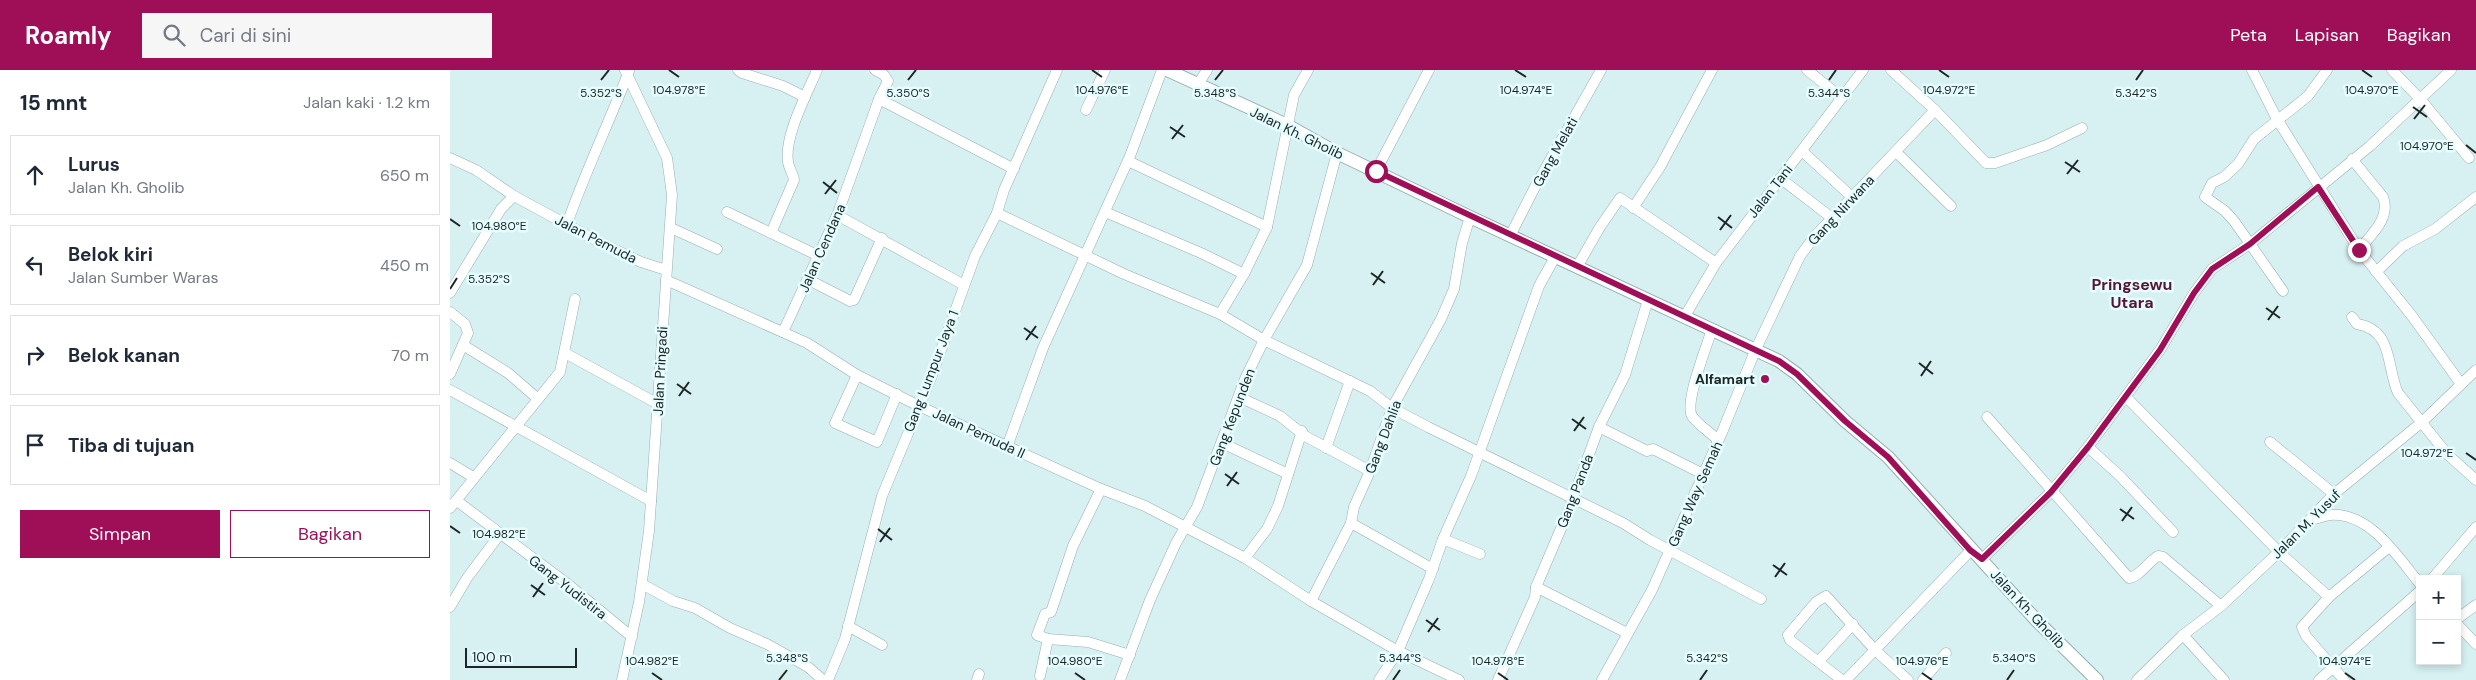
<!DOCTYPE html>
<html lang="id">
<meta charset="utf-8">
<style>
:root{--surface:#fff;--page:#f6f6f7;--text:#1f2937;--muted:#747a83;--line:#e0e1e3;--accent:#9f0f57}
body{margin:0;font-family:"DM Sans",sans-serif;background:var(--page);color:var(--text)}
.controls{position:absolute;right:15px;bottom:15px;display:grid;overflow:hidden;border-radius:0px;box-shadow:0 2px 8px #0003}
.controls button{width:45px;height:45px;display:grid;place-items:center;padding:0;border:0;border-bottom:1px solid var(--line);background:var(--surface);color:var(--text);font:25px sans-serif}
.scale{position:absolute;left:15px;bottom:12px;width:112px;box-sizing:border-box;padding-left:5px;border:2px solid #1d2626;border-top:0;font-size:14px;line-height:18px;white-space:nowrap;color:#1d2626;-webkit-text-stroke:4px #e5fdfe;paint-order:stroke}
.stop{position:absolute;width:15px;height:15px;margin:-11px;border:4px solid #9f0f57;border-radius:50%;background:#fff}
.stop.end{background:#9f0f57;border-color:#fff;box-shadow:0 1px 5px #0008}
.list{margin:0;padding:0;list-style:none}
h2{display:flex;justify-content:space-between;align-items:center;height:65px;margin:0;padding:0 20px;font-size:21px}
h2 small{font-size:16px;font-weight:400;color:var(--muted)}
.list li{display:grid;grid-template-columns:32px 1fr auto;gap:15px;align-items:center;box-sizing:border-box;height:80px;margin:0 10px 10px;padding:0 10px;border:1px solid var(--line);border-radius:0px}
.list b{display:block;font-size:19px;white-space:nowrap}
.list p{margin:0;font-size:16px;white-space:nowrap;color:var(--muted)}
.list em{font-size:16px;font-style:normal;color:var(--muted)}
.actions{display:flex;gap:10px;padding:15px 20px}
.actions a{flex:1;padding:11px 0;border:1px solid var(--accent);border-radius:0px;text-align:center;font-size:18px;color:var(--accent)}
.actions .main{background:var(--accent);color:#fff}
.icon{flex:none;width:28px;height:28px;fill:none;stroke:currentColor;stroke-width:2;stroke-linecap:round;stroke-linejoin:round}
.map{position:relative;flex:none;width:2026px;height:610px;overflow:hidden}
header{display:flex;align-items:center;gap:30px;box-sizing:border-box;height:70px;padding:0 25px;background:var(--accent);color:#fff}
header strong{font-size:24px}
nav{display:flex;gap:28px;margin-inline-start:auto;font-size:18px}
.search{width:350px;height:45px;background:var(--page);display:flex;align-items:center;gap:12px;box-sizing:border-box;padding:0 18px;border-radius:0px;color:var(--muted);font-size:19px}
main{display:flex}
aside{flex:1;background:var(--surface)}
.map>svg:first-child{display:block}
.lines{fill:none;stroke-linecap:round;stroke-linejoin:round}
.minor-casing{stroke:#98afb0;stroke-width:11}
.major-casing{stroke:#98afb0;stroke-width:14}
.minor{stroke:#fff;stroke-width:10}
.major{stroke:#fff;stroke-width:12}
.route{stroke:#9f0f57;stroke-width:6}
.ticks{fill:none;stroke:#1d2626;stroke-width:2}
.poi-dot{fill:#9f0f57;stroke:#e5fdfe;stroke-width:2}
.labels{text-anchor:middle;stroke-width:5;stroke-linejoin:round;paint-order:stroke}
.street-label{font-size:14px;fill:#1d2626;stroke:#e5fdfe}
.poi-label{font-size:14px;font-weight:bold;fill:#1d2626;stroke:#e5fdfe;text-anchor:end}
.quarter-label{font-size:16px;font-weight:bold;fill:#581632;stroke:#e5fdfe}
.ticks-label{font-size:12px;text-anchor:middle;fill:#1d2626;stroke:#e5fdfe;stroke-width:5;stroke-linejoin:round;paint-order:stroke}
</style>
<header>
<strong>Roamly</strong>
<div class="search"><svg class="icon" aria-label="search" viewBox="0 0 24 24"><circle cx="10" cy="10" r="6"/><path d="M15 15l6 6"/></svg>Cari di sini</div>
<nav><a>Peta</a><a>Lapisan</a><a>Bagikan</a></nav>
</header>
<main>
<aside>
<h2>15 mnt<small>Jalan kaki · 1.2 km</small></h2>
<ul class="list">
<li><svg class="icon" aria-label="ahead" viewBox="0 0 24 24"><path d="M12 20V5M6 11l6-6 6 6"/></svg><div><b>Lurus</b><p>Jalan Kh. Gholib</p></div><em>650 m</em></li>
<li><svg class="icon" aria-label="left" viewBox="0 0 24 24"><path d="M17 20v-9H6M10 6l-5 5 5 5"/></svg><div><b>Belok kiri</b><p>Jalan Sumber Waras</p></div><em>450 m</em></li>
<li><svg class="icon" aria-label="right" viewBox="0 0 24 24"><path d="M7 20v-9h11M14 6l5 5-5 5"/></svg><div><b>Belok kanan</b></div><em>70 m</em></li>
<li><svg class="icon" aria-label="arrive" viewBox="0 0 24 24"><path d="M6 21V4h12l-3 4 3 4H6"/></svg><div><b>Tiba di tujuan</b></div></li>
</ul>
<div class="actions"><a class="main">Simpan</a><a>Bagikan</a></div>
</aside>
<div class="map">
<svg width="2026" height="610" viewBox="0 0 2026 610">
<rect width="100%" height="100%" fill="#d7f0f1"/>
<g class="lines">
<!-- minor casing -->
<g class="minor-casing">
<g id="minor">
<polyline points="288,0 292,3 333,16 355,27"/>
<polyline points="1357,0 1392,28"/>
<polyline points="1441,0 1485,40 1536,93 1545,93 1597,75 1632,58"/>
<polyline points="1802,0 1827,49 1909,180 1962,246 2011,314"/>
<polyline points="1942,0 1971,30 2019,88"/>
<polyline points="747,16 757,0"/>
<polyline points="429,29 564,99"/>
<polyline points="636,40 655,0"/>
<polyline points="1352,81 1402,127"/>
<polyline points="1446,82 1501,136"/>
<polyline points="0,88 26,100 64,126 151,173 191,192 216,200"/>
<path d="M 1902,89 L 1933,127 C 1941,148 1921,165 1909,180"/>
<polyline points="678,91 817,157"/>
<polyline points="926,101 979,0"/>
<polyline points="1330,108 1382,148"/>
<polyline points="1183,138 1210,97 1262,0"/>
<polyline points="277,142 369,186"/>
<polyline points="655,142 751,183 794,204"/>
<polyline points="547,143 674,204 770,244 814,270 920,321 942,338 978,357 1173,453 1200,470 1311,529"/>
<polyline points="387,145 514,215"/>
<path d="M 117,154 C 135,102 159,53 179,1"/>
<polyline points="221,158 267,179"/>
<path d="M 321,163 L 344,110 C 343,104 339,98 338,92 C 334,66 357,24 367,0"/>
<polyline points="1060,166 1086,115 1151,0"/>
<polyline points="1127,197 1150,157 1170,128 1266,193"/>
<polyline points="1926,202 1953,176 1985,159 2026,127"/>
<polyline points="216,210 357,273 407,305 469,336 651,419 695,436 795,488 861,531 948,581 1009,610"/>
<polyline points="359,210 400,231 404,230 432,168"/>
<polyline points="1833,221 1784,151 1775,141 1755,127 1762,113 1774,107 1788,94 1804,69 1858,26 1877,0"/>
<polyline points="0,223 51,139 64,126"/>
<polyline points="0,242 15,254 18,263 0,304"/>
<polyline points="770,244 794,204 817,157 844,25 858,0"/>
<polyline points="1235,246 1266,193 1413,0"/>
<path d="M 1902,247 L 1907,254 C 1944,260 1936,297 1948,323 L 1997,384 L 2026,410"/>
<path d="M 1262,259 C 1257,276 1234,332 1242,346 C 1248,355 1260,362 1268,370"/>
<polyline points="333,262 388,143 429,29 438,11 434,5 425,0"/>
<polyline points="13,275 58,303 87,328"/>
<polyline points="115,283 208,334"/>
<polyline points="407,305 385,353 427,372 447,324"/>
<polyline points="0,320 201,431"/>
<polyline points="789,327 830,346 855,366 920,401"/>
<polyline points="1676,327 1829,482 1879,527"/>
<path d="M 1537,347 L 1679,508 C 1689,507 1698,492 1708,486 L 1713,487 L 1771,536"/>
<polyline points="1149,357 1197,381 1203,379 1253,404"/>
<polyline points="1820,372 1884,424"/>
<polyline points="772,373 838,404"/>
<polyline points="557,377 593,278 680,86 712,0"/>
<polyline points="1638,377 1670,406 1723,462"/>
<polyline points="876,378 900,311"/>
<polyline points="0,393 23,407"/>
<polyline points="651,419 623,476 601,542 595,544 587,565 598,569 638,572 680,585"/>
<polyline points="7,431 119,515 182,567"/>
<polyline points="0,438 110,302 125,229"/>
<path d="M 1858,451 C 1865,449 1873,446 1880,445 C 1920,442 1948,487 1970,514"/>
<polyline points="901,453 983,499"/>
<polyline points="993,469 1030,484"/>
<polyline points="795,488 817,459 828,436 852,361"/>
<polyline points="1532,489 1601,422 1638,377 1710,280 1744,223 1762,199 1800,174 1920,76 2001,0"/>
<polyline points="1982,509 2026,457"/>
<polyline points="192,514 223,531 245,538 280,558 317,574 358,597 373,610"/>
<polyline points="1086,517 1177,563"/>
<polyline points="861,531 901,453 904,437 920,401 942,338 991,249 1004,219 1012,173 1020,147"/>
<polyline points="0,537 17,508 50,464"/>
<polyline points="2007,549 2026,535"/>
<polyline points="2007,554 2026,574"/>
<polyline points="398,556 432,575"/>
<polyline points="1733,565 1774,610"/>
<polyline points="1369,591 1403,554"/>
<polyline points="590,606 598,569"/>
<polyline points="172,610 189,532 199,461 222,125 217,88 175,0"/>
<polyline points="378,610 395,569 432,426 481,308 525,186 547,143 554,120 607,0"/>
<polyline points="527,610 529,604"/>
<polyline points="670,610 700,530 726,473 747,437 795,309 814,270 857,195 887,83"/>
<polyline points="929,610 948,581 979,509 993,469 1021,406 1089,216 1105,187"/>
<polyline points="1048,610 1085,527 1086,517 1118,442 1149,357 1175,305 1198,230"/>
<polyline points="1152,610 1202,520 1273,360 1305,281 1350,186 1365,166 1485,40"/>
<polyline points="1392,610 1340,570 1338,565 1366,532 1376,526 1425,580 1458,610"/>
<polyline points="1396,610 1521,480"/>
<polyline points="1473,610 1496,583"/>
<polyline points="1687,610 1733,565 1771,536 1829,482 1884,424 1972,352 2026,300"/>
<polyline points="1869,610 1970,521"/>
<polyline points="1894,610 1856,566 1852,557 1879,527 1939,477"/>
</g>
</g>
<!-- major casing -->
<g class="major-casing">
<polyline id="major" points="717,0 837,55 887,83 1020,147 1329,291 1347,304 1395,351 1438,387 1587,551 1647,610"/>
</g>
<!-- minor -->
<use href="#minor" class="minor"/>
<!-- major -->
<use href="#major" class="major"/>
</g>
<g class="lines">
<!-- route -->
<polyline class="route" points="926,101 1329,291 1347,304 1395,351 1438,387 1520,480 1532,489 1601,422 1638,377 1710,280 1744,223 1762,199 1800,174 1868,117 1909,180"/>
</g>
<!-- ticks -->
<path class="ticks" d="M 219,0 L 229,7M 642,0 L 652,7M 1065,0 L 1076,7M 1489,0 L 1499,7M 1912,0 L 1922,7M 151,10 L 159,0M 458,10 L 466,0M 765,10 L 773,0M 1379,10 L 1386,0M 1686,10 L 1693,0M 1963,37 L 1977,47M 1964,49 L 1975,35M 720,57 L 735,67M 722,69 L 733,55M 2016,75 L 2026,83M 1615,92 L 1630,102M 1617,104 L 1628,90M 373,112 L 387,123M 375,124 L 386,110M 1268,147 L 1282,158M 0,149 L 10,156M 1270,160 L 1281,145M 921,203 L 935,213M 923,215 L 933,201M 0,219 L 7,208M 1816,238 L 1830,248M 1818,250 L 1828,236M 574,258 L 588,268M 576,270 L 586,256M 1469,293 L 1483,304M 1471,306 L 1481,291M 227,314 L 241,324M 229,326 L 239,312M 1122,349 L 1136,359M 1124,361 L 1134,347M 2016,383 L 2026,390M 775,404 L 789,414M 777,416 L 787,402M 1670,439 L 1684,449M 1672,451 L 1682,437M 0,456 L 10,463M 428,459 L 442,470M 430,472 L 440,458M 1323,495 L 1337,505M 1325,507 L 1335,493M 81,515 L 95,525M 83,527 L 93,513M 976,550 L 990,560M 978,562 L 988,548M 202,603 L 212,610M 625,603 L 635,610M 1048,603 L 1058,610M 1472,603 L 1482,610M 1895,603 L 1905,610M 329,610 L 337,600M 943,610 L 950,600M 1250,610 L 1257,600M 1557,610 L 1564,600"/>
<!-- markers -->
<circle class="poi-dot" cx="1315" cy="309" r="5"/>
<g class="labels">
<!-- street labels -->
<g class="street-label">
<text transform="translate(847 63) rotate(26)" y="5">Jalan Kh. Gholib</text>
<text transform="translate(1105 82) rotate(-61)" y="5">Gang Melati</text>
<text transform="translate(1320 121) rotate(-52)" y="5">Jalan Tani</text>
<text transform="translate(1391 140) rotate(-47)" y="5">Gang Nirwana</text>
<text transform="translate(146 169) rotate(27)" y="5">Jalan Pemuda</text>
<text transform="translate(372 178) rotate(-66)" y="5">Jalan Cendana</text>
<text transform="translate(210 301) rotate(-87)" y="5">Jalan Pringadi</text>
<text transform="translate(481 301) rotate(-69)" y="5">Gang Lumpur Jaya 1</text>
<text transform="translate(782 347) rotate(-69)" y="5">Gang Kepunden</text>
<text transform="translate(529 363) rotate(25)" y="5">Jalan Pemuda II</text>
<text transform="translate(933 367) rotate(-69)" y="5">Gang Dahlia</text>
<text transform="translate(1125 421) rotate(-69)" y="5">Gang Panda</text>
<text transform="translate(1245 424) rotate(-66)" y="5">Gang Way Semah</text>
<text transform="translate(1856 454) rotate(-45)" y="5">Jalan M. Yusuf</text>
<text transform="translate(118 517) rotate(38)" y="5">Gang Yudistira</text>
<text transform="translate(1578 539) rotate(47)" y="5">Jalan Kh. Gholib</text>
</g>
<!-- poi labels -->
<g class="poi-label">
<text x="1305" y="314">Alfamart</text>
</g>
<!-- quarter labels -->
<g class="quarter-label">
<text x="1682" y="220">Pringsewu<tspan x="1682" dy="18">Utara</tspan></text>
</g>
</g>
<g class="ticks-label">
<text x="229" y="24">104.978°E</text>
<text x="652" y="24">104.976°E</text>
<text x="1499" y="24">104.972°E</text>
<text x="1076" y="24">104.974°E</text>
<text x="1922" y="24">104.970°E</text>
<text x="151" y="27">5.352°S</text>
<text x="458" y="27">5.350°S</text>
<text x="765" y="27">5.348°S</text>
<text x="1379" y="27">5.344°S</text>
<text x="1686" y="27">5.342°S</text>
<text x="1977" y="80">104.970°E</text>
<text x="49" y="160">104.980°E</text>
<text x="39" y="213">5.352°S</text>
<text x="1977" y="387">104.972°E</text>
<text x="49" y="468">104.982°E</text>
<text x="337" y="592">5.348°S</text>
<text x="950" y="592">5.344°S</text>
<text x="1257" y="592">5.342°S</text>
<text x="1564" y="592">5.340°S</text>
<text x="202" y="595">104.982°E</text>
<text x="625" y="595">104.980°E</text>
<text x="1048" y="595">104.978°E</text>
<text x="1472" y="595">104.976°E</text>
<text x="1895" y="595">104.974°E</text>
</g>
</svg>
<div class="controls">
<button>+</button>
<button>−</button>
</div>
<div class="scale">100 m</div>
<div class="stop" style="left:926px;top:101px"></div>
<div class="stop end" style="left:1909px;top:180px"></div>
</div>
</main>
